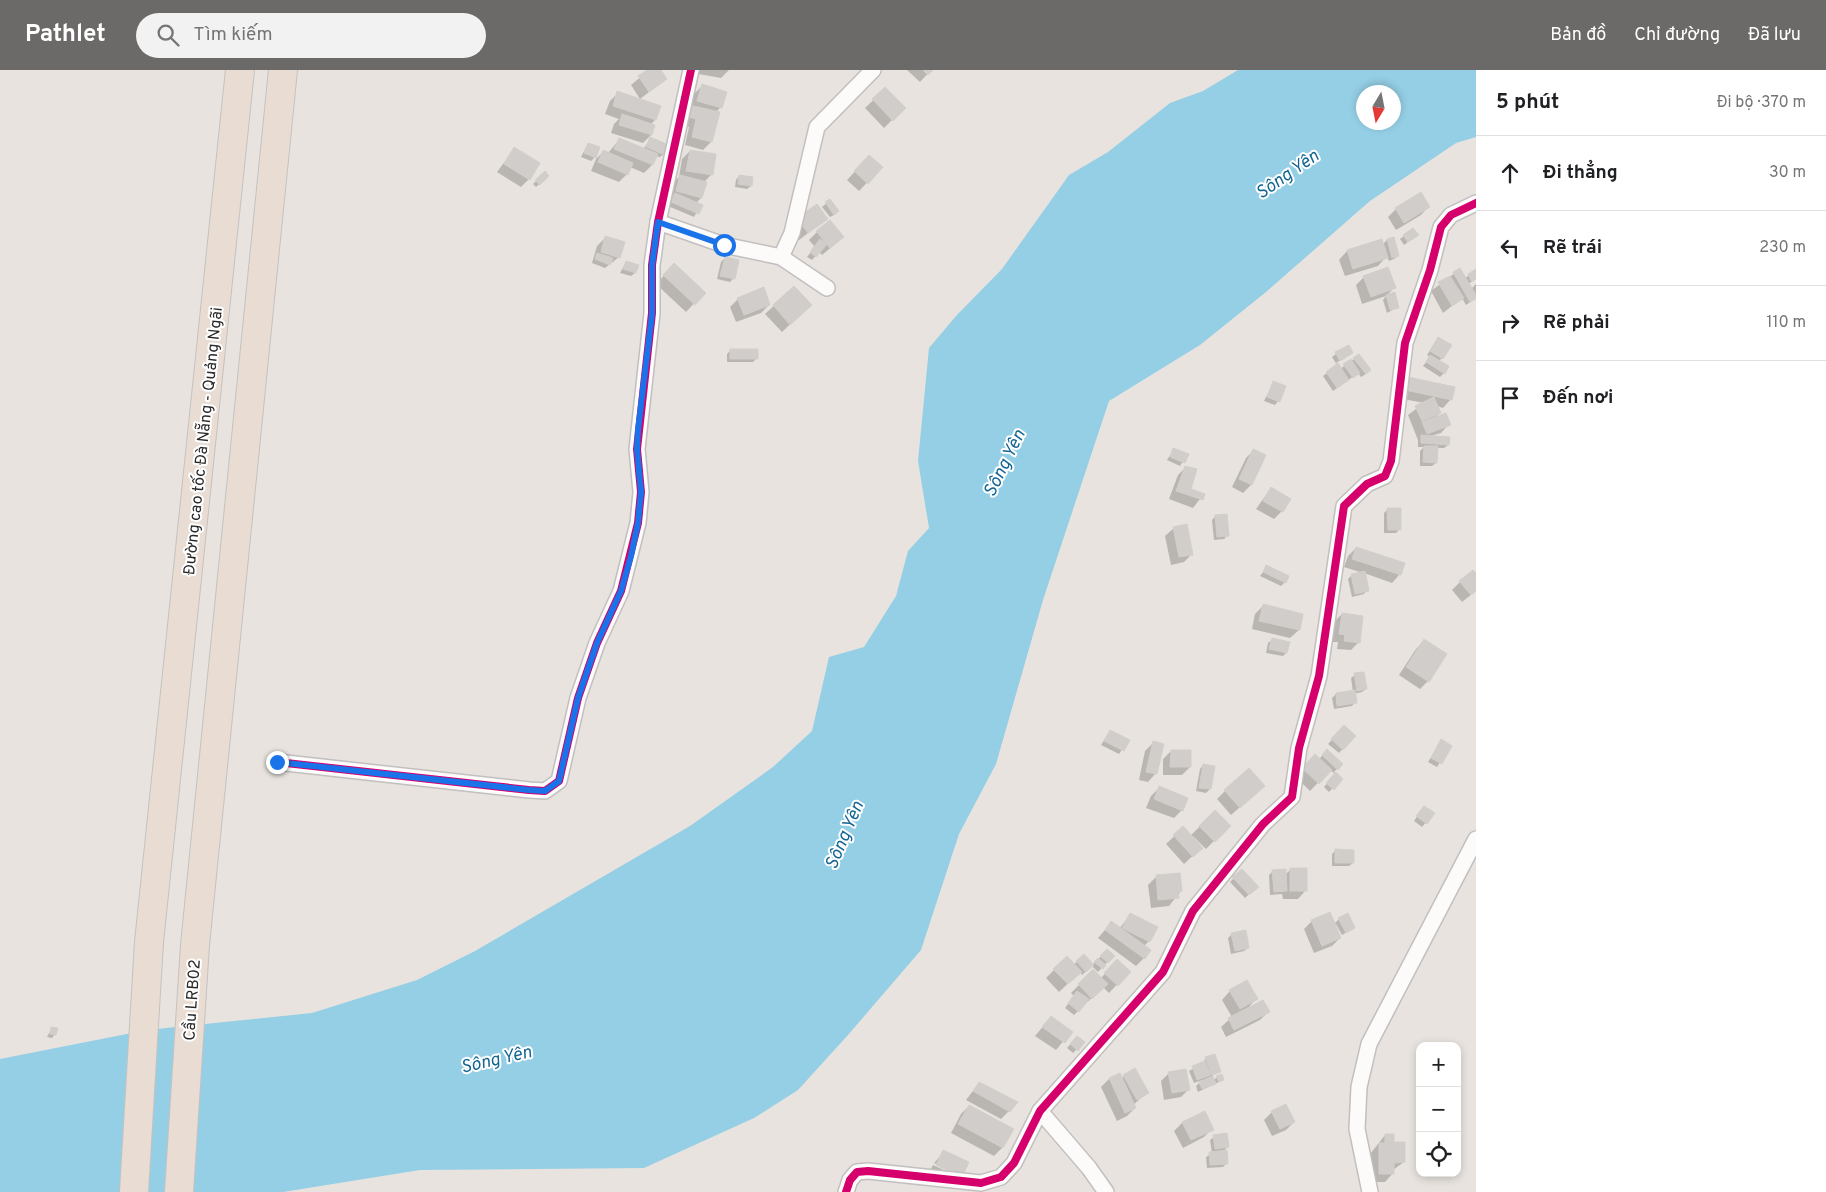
<!DOCTYPE html>
<html lang="vi">
<meta charset="utf-8">
<style>
:root{--surface:#fff;--page:#f2f2f2;--text:#202124;--muted:#757577;--line:#e0e0e0;--accent:#6c6a68}
body{margin:0;font-family:Overpass,sans-serif;background:var(--page);color:var(--text)}
.controls{position:absolute;right:15px;bottom:15px;display:grid;overflow:hidden;border-radius:10px;box-shadow:0 2px 8px #0003}
.controls button{width:45px;height:45px;display:grid;place-items:center;padding:0;border:0;border-bottom:1px solid var(--line);background:var(--surface);color:var(--text);font:25px sans-serif}
.compass{position:absolute;left:1356px;top:15px;width:45px;height:45px;border-radius:50%;background:var(--surface);box-shadow:0 2px 8px #0003;rotate:190deg}
.stop{position:absolute;width:15px;height:15px;margin:-11px;border:4px solid #1a73e8;border-radius:50%;background:#fff}
.stop.end{background:#1a73e8;border-color:#fff;box-shadow:0 1px 5px #0008}
.list{margin:0;padding:0;list-style:none}
h2{display:flex;justify-content:space-between;align-items:center;height:65px;margin:0;padding:0 20px;font-size:21px}
h2 small{font-size:16px;font-weight:400;color:var(--muted)}
.list li{display:grid;grid-template-columns:32px 1fr auto;gap:15px;align-items:center;box-sizing:border-box;height:75px;padding:0 20px;border-top:1px solid var(--line)}
.list b{display:block;font-size:19px;white-space:nowrap}
.list em{font-size:16px;font-style:normal;color:var(--muted)}
.icon{flex:none;width:28px;height:28px;fill:none;stroke:currentColor;stroke-width:2;stroke-linecap:round;stroke-linejoin:round}
.map{position:relative;flex:none;width:1476px;height:1122px;overflow:hidden}
header{display:flex;align-items:center;gap:30px;box-sizing:border-box;height:70px;padding:0 25px;background:var(--accent);color:#fff}
header strong{font-size:24px}
nav{display:flex;gap:28px;margin-inline-start:auto;font-size:18px}
.search{width:350px;height:45px;background:var(--page);display:flex;align-items:center;gap:12px;box-sizing:border-box;padding:0 18px;border-radius:28px;color:var(--muted);font-size:19px}
main{display:flex}
aside{flex:1;background:var(--surface)}
.map>svg:first-child{display:block}
.water{fill:#95cfe6;fill-rule:evenodd}
.shadow{fill:#0003}
.building{fill:#d0cdca;stroke:#d2cfcb}
.lines{fill:none;stroke-linecap:round;stroke-linejoin:round}
.minor-casing{stroke:#c1bfc0;stroke-width:18}
.motorway-casing{stroke:#c4c2c0;stroke-width:30}
.minor{stroke:#fcfbfa;stroke-width:15}
.motorway{stroke:#e8dcd3;stroke-width:28}
.cycleway-casing{stroke:#fff;stroke-width:11}
.cycleway{stroke:#d6006c;stroke-width:8}
.route{stroke:#1a73e8;stroke-width:6}
.labels{text-anchor:middle;stroke-width:4;stroke-linejoin:round;paint-order:stroke}
.street-label{font-size:16px;fill:#292929;stroke:#fff}
.water-label{font-size:18px;font-style:italic;fill:#136593;stroke:#fff}
</style>
<header>
<strong>Pathlet</strong>
<div class="search"><svg class="icon" aria-label="search" viewBox="0 0 24 24"><circle cx="10" cy="10" r="6"/><path d="M15 15l6 6"/></svg>Tìm kiếm</div>
<nav><a>Bản đồ</a><a>Chỉ đường</a><a>Đã lưu</a></nav>
</header>
<main>
<div class="map">
<svg width="1476" height="1122" viewBox="0 0 1476 1122">
<rect width="100%" height="100%" fill="#e8e3de"/>
<!-- water -->
<path class="water" d="M 1238,0 L 1476,0 L 1476,67 L 1456,73 L 1370,131 L 1266,222 L 1200,275 L 1109,331 L 1043,530 L 996,694 L 959,764 L 921,880 L 848,965 L 798,1020 L 754,1048 L 644,1098 L 420,1100 L 283,1122 L 0,1122 L 0,989 L 147,960 L 312,943 L 417,910 L 475,881 L 690,756 L 773,697 L 812,661 L 829,587 L 864,577 L 896,526 L 908,481 L 929,458 L 918,391 L 929,278 L 956,246 L 1002,199 L 1069,105 L 1108,82 L 1170,33 L 1203,21 ZM 1364,22 L 1394,22 L 1394,52 L 1364,52 Z"/>
<!-- shadow -->
<g class="shadow">
<polygon points="649,0 660,0 666,9 640,29 631,15"/>
<polygon points="694,0 729,0 721,8 693,3"/>
<polygon points="907,0 931,0 920,12"/>
<polygon points="702,16 721,37 716,42 711,72 703,80 685,75 689,57 678,54 690,36 694,24"/>
<polygon points="885,19 904,38 884,58 865,38"/>
<polygon points="618,23 659,36 655,50 650,55 654,56 651,65 643,73 611,63 614,54 619,49 605,44 610,31"/>
<polygon points="650,69 664,84 660,87 656,86 652,95 644,103 630,97 627,104 619,112 591,101 596,89 604,81 608,83 619,70 643,80"/>
<polygon points="588,74 595,87 591,91 581,87"/>
<polygon points="515,78 529,109 521,117 497,102"/>
<polygon points="690,81 712,104 704,112 701,128 696,133 701,135 694,147 668,136 672,114 679,107 682,89"/>
<polygon points="861,95 881,98 859,121 847,110"/>
<polygon points="545,103 548,106 536,117 533,114"/>
<polygon points="739,106 751,116 747,119 735,117 736,110"/>
<polygon points="830,130 834,145 830,147 822,137"/>
<polygon points="1429,136 1421,145 1396,160 1388,147 1396,139"/>
<polygon points="826,149 799,170 790,157"/>
<polygon points="1413,159 1417,165 1404,175 1400,169"/>
<polygon points="817,162 834,175 822,185 819,182 812,190 807,187 815,177 809,170"/>
<polygon points="605,168 619,187 605,198 592,193 597,176"/>
<polygon points="1393,168 1398,186 1394,189 1389,191 1387,186 1378,196 1345,206 1339,190 1347,181 1381,171 1382,175 1387,170"/>
<polygon points="725,188 734,208 730,212 717,209 721,192"/>
<polygon points="626,192 635,203 631,206 620,203"/>
<polygon points="674,195 704,223 686,242 656,214"/>
<polygon points="1459,200 1465,208 1476,201 1476,209 1468,214 1471,219 1476,214 1476,228 1466,235 1462,228 1443,243 1431,221"/>
<polygon points="1364,207 1394,218 1386,226 1362,234 1356,215"/>
<polygon points="794,217 802,243 782,262 765,244"/>
<polygon points="1386,226 1398,237 1387,243 1383,230"/>
<polygon points="738,229 769,235 761,243 736,252 730,237"/>
<polygon points="1438,268 1442,288 1439,291 1444,303 1440,307 1423,296 1430,287 1427,285"/>
<polygon points="731,280 757,288 753,292 727,292 727,284"/>
<polygon points="1352,283 1336,293 1340,299 1354,289 1366,304 1361,307 1358,303 1333,321 1323,306 1337,295 1332,287 1336,284"/>
<polygon points="1274,312 1278,331 1275,335 1264,331"/>
<polygon points="1401,317 1451,329 1443,338 1437,336 1440,343 1433,349 1449,354 1441,363 1430,366 1448,375 1444,378 1437,378 1436,393 1432,396 1420,396 1420,381 1424,377 1418,377 1418,370 1408,345 1424,333 1398,328"/>
<polygon points="1174,379 1187,385 1180,396 1167,390"/>
<polygon points="1254,380 1265,385 1251,415 1243,423 1232,417 1246,388"/>
<polygon points="1186,397 1189,420 1203,425 1193,438 1169,429 1178,405"/>
<polygon points="1271,418 1282,441 1274,449 1256,439"/>
<polygon points="1388,439 1400,459 1396,463 1384,463 1384,443"/>
<polygon points="1216,446 1228,465 1224,469 1214,470 1212,450"/>
<polygon points="1174,458 1192,484 1184,492 1171,495 1165,466"/>
<polygon points="1356,478 1400,504 1392,513 1364,503 1367,520 1364,524 1352,527 1348,509 1352,505 1363,503 1344,497 1348,486"/>
<polygon points="1267,497 1285,512 1281,516 1260,506"/>
<polygon points="1476,505 1476,521 1462,532 1452,520 1460,512"/>
<polygon points="1263,536 1299,560 1290,568 1252,559 1255,544"/>
<polygon points="1342,544 1359,572 1351,580 1337,579 1338,572 1332,572 1334,552"/>
<polygon points="1272,570 1286,583 1283,586 1266,583 1268,573"/>
<polygon points="1424,571 1428,611 1420,619 1399,605 1416,579"/>
<polygon points="1355,605 1366,619 1362,622 1354,624 1355,632 1352,636 1334,639 1332,628 1336,624 1353,622 1351,608"/>
<polygon points="1344,657 1354,666 1339,683 1328,674"/>
<polygon points="1110,661 1128,671 1119,684 1101,675"/>
<polygon points="1441,671 1450,676 1437,697 1428,692"/>
<polygon points="1153,673 1156,703 1148,712 1139,710 1145,681"/>
<polygon points="1171,681 1190,697 1182,705 1163,705 1163,689"/>
<polygon points="1327,681 1342,694 1334,702 1341,709 1329,722 1324,717 1335,704 1330,700 1310,721 1295,706 1315,685 1319,689"/>
<polygon points="1203,695 1210,719 1206,723 1196,721 1200,699"/>
<polygon points="1159,718 1182,740 1174,748 1146,738 1151,726"/>
<polygon points="1225,721 1255,724 1231,745 1217,729"/>
<polygon points="1421,741 1433,744 1422,757 1414,751"/>
<polygon points="1215,742 1229,756 1206,779 1193,766 1192,768 1201,778 1184,794 1166,774 1183,758 1190,766"/>
<polygon points="1336,780 1353,793 1349,796 1332,796 1332,784"/>
<polygon points="1242,800 1257,817 1245,828 1230,812"/>
<polygon points="1290,800 1306,820 1298,829 1283,829 1282,824 1270,825 1269,805 1273,801 1285,805"/>
<polygon points="1156,807 1181,821 1169,836 1151,838 1148,815"/>
<polygon points="1130,845 1149,871 1144,876 1144,888 1136,896 1098,868 1111,853 1119,859"/>
<polygon points="1339,849 1354,858 1342,865 1336,854 1334,855 1340,868 1332,876 1314,883 1304,859 1312,851 1334,854"/>
<polygon points="1232,864 1248,878 1244,881 1231,884 1228,868"/>
<polygon points="1107,881 1113,886 1098,902 1092,896 1082,905 1080,902 1059,922 1046,908 1054,900 1073,895 1084,886 1092,895"/>
<polygon points="1117,891 1129,902 1109,923 1103,917 1074,945 1065,938 1074,926 1071,923 1093,901 1101,908"/>
<polygon points="1230,921 1256,929 1246,940 1268,942 1260,950 1226,967 1221,957 1232,947 1222,930"/>
<polygon points="1051,947 1071,962 1056,980 1035,966"/>
<polygon points="52,958 55,964 52,968 47,967"/>
<polygon points="1073,971 1083,973 1073,983 1067,978"/>
<polygon points="1206,988 1220,1001 1212,1006 1214,1010 1217,1007 1223,1010 1198,1022 1196,1016 1202,1010 1194,1013 1189,1001 1203,993"/>
<polygon points="1169,1003 1189,1019 1181,1027 1164,1030 1161,1011"/>
<polygon points="1124,1006 1147,1023 1133,1035 1135,1038 1127,1046 1117,1051 1101,1017 1109,1009 1121,1009"/>
<polygon points="979,1013 1009,1041 1001,1049 966,1030"/>
<polygon points="969,1036 1012,1059 1002,1078 994,1086 951,1063 961,1044"/>
<polygon points="1272,1042 1294,1052 1286,1060 1272,1066 1264,1050"/>
<polygon points="1182,1053 1212,1059 1204,1067 1183,1078 1174,1061"/>
<polygon points="1385,1065 1404,1092 1393,1100 1393,1103 1385,1112 1372,1112 1371,1083"/>
<polygon points="1214,1067 1228,1076 1223,1082 1227,1093 1223,1097 1207,1098 1206,1087 1212,1083 1210,1070"/>
<polygon points="944,1082 967,1093 961,1106 953,1114 929,1103 933,1095 959,1107 959,1104 934,1093"/>
</g>
<!-- building -->
<g class="building">
<polygon points="647,0 661,0 667,9 649,22 638,6"/>
<polygon points="923,0 933,0 928,5"/>
<polygon points="702,14 727,22 722,38 697,31"/>
<polygon points="885,17 906,38 893,51 872,29"/>
<polygon points="617,21 661,36 656,50 613,36"/>
<polygon points="689,35 720,42 712,72 692,67 696,49 686,46"/>
<polygon points="622,44 655,55 652,65 619,55"/>
<polygon points="650,67 669,75 665,85 646,77"/>
<polygon points="619,68 658,84 653,95 614,79"/>
<polygon points="588,73 600,77 596,88 584,83"/>
<polygon points="514,77 540,93 530,110 504,94"/>
<polygon points="603,80 633,93 628,105 598,92"/>
<polygon points="690,80 716,84 713,105 686,101"/>
<polygon points="869,85 883,97 868,114 854,101"/>
<polygon points="545,101 549,106 540,115 535,110"/>
<polygon points="680,105 707,112 702,128 676,121"/>
<polygon points="739,105 753,107 752,116 738,114"/>
<polygon points="1421,122 1430,137 1404,153 1395,138"/>
<polygon points="675,123 703,135 699,144 671,132"/>
<polygon points="830,129 839,141 834,145 825,132"/>
<polygon points="817,134 828,149 808,163 797,148"/>
<polygon points="830,150 844,167 830,178 816,161"/>
<polygon points="1413,158 1419,165 1408,172 1403,165"/>
<polygon points="605,166 625,172 620,188 601,182"/>
<polygon points="1394,167 1399,186 1392,188 1387,169"/>
<polygon points="820,169 827,174 816,187 810,182"/>
<polygon points="1382,169 1388,188 1353,199 1347,180"/>
<polygon points="597,183 613,188 610,195 595,189"/>
<polygon points="725,187 739,190 735,209 720,206"/>
<polygon points="626,191 639,195 636,203 623,199"/>
<polygon points="674,193 706,223 695,235 663,205"/>
<polygon points="1388,197 1396,218 1371,227 1363,206"/>
<polygon points="1460,198 1476,225 1476,229 1470,232 1453,202"/>
<polygon points="1476,199 1476,209 1471,211 1468,204"/>
<polygon points="1450,206 1464,228 1452,236 1438,212"/>
<polygon points="794,216 812,235 790,255 773,235"/>
<polygon points="764,217 770,235 744,245 737,228"/>
<polygon points="1395,222 1399,238 1390,240 1386,225"/>
<polygon points="1438,267 1452,275 1443,289 1430,281"/>
<polygon points="1349,275 1353,283 1340,291 1335,282"/>
<rect x="730" y="279" width="28" height="10"/>
<polygon points="1359,284 1371,300 1366,304 1353,288"/>
<polygon points="1430,285 1449,296 1445,304 1426,292"/>
<polygon points="1351,289 1360,303 1353,308 1343,294"/>
<polygon points="1338,293 1349,310 1337,318 1326,302"/>
<polygon points="1408,307 1455,317 1452,330 1405,320"/>
<polygon points="1273,311 1286,316 1280,332 1267,327"/>
<polygon points="1434,327 1441,343 1422,351 1415,336"/>
<polygon points="1446,343 1451,355 1427,364 1422,352"/>
<polygon points="1421,365 1450,367 1449,375 1421,373"/>
<polygon points="1424,376 1438,376 1437,393 1423,392"/>
<polygon points="1173,378 1189,384 1185,393 1170,387"/>
<polygon points="1253,379 1266,385 1252,415 1239,409"/>
<polygon points="1185,396 1197,399 1191,419 1205,424 1203,430 1176,421"/>
<polygon points="1271,417 1291,429 1283,442 1263,431"/>
<polygon points="1387,438 1401,438 1401,460 1388,460"/>
<polygon points="1227,444 1229,466 1217,467 1215,445"/>
<polygon points="1187,454 1193,485 1179,487 1173,457"/>
<polygon points="1356,477 1405,493 1401,505 1352,489"/>
<polygon points="1266,495 1289,506 1286,513 1263,502"/>
<polygon points="1473,500 1476,503 1476,521 1471,525 1459,511"/>
<polygon points="1365,501 1369,521 1355,524 1351,504"/>
<polygon points="1263,534 1303,544 1300,560 1259,551"/>
<polygon points="1342,543 1363,546 1360,573 1344,571 1345,565 1339,564"/>
<polygon points="1272,568 1290,572 1287,583 1269,579"/>
<polygon points="1424,569 1447,584 1429,612 1406,597"/>
<polygon points="1364,602 1367,619 1357,621 1354,603"/>
<polygon points="1355,620 1357,633 1337,636 1336,623"/>
<polygon points="1344,655 1356,666 1343,680 1331,669"/>
<polygon points="1110,660 1130,670 1124,681 1104,671"/>
<polygon points="1441,669 1452,676 1442,694 1431,688"/>
<polygon points="1153,671 1164,674 1157,704 1146,702"/>
<polygon points="1327,679 1343,694 1338,700 1322,685"/>
<polygon points="1171,680 1191,680 1191,697 1170,697"/>
<polygon points="1315,684 1332,700 1319,714 1302,698"/>
<polygon points="1203,694 1215,696 1211,719 1199,718"/>
<polygon points="1249,698 1265,716 1240,738 1224,720"/>
<polygon points="1336,702 1343,709 1334,720 1326,713"/>
<polygon points="1159,716 1188,728 1183,741 1154,729"/>
<polygon points="1424,736 1435,743 1427,754 1416,746"/>
<polygon points="1215,740 1231,756 1215,772 1199,756"/>
<polygon points="1183,756 1203,778 1193,787 1173,765"/>
<polygon points="1335,779 1354,780 1354,793 1335,793"/>
<rect x="1290" y="798" width="17" height="23"/>
<polygon points="1242,799 1259,817 1249,825 1232,807"/>
<polygon points="1286,799 1287,821 1274,822 1272,800"/>
<polygon points="1180,803 1182,821 1178,822 1179,828 1158,830 1156,805"/>
<polygon points="1330,842 1341,868 1322,876 1311,850"/>
<polygon points="1130,843 1158,857 1150,872 1122,858"/>
<polygon points="1348,843 1355,858 1346,863 1338,848"/>
<polygon points="1111,851 1151,880 1145,889 1105,860"/>
<polygon points="1246,860 1249,878 1235,881 1231,863"/>
<polygon points="1107,879 1115,886 1108,893 1100,886"/>
<polygon points="1084,884 1094,895 1086,902 1076,891"/>
<polygon points="1067,886 1082,902 1068,914 1053,899"/>
<polygon points="1098,888 1106,895 1103,899 1094,892"/>
<polygon points="1117,889 1131,902 1118,916 1104,903"/>
<polygon points="1093,899 1108,914 1092,929 1078,914"/>
<polygon points="1247,910 1258,929 1240,939 1229,920"/>
<polygon points="1077,921 1089,929 1079,942 1068,933"/>
<polygon points="1263,930 1270,942 1234,960 1228,948"/>
<polygon points="1051,946 1073,962 1065,973 1042,957"/>
<polygon points="51,957 58,958 56,965 50,964"/>
<polygon points="1077,966 1085,972 1078,981 1070,974"/>
<polygon points="1215,984 1221,1002 1212,1005 1205,987"/>
<polygon points="1205,991 1211,1005 1197,1010 1192,996"/>
<polygon points="1135,998 1149,1023 1137,1030 1123,1005"/>
<polygon points="1186,999 1190,1020 1172,1023 1168,1002"/>
<polygon points="1120,1003 1136,1038 1125,1043 1109,1008"/>
<polygon points="1222,1004 1224,1010 1219,1012 1216,1006"/>
<polygon points="1213,1006 1216,1014 1202,1019 1199,1012"/>
<polygon points="979,1012 1018,1032 1010,1042 973,1021"/>
<polygon points="1286,1034 1295,1052 1280,1059 1271,1041"/>
<polygon points="969,1035 1014,1059 1003,1078 958,1054"/>
<polygon points="1205,1041 1214,1060 1191,1070 1182,1052"/>
<polygon points="1227,1063 1229,1077 1215,1079 1213,1065"/>
<polygon points="1385,1064 1394,1064 1394,1072 1405,1072 1405,1092 1394,1093 1394,1104 1379,1104 1379,1073 1385,1073"/>
<polygon points="943,1080 969,1092 962,1107 936,1095"/>
<polygon points="1227,1080 1228,1094 1210,1095 1209,1082"/>
</g>
<g class="lines">
<!-- minor casing -->
<g class="minor-casing">
<g id="minor">
<polyline points="658,152 724,175 781,187 827,218"/>
<polyline points="781,187 792,163 817,57 873,0"/>
<polyline points="277,692 529,720 545,721 559,711 578,628 597,573 621,521 638,453 641,422 637,379 652,243 652,195 658,152 691,0"/>
<polyline points="1040,1041 1089,1098 1106,1122"/>
<polyline points="846,1122 850,1110 857,1102 868,1101 981,1113 1001,1107 1014,1093 1040,1041 1163,902 1193,841 1263,754 1292,727 1299,678 1319,606 1344,436 1367,414 1385,406 1391,391 1405,273 1430,200 1441,157 1451,145 1476,133"/>
<polyline points="1370,1122 1357,1059 1359,1017 1369,974 1476,769"/>
</g>
</g>
<!-- motorway casing -->
<g class="motorway-casing">
<g id="motorway">
<polyline points="134,1122 149,872 240,0"/>
<polyline points="179,1122 195,875 283,0"/>
</g>
</g>
<!-- minor -->
<use href="#minor" class="minor"/>
<!-- motorway -->
<use href="#motorway" class="motorway"/>
<!-- cycleway casing -->
<g class="cycleway-casing">
<g id="cycleway">
<polyline points="277,692 529,720 545,721 559,711 578,628 597,573 621,521 638,453 641,422 637,379 652,243 652,195 658,152 691,0"/>
<polyline points="846,1122 850,1110 857,1102 868,1101 981,1113 1001,1107 1014,1093 1040,1041 1163,902 1193,841 1263,754 1292,727 1299,678 1319,606 1344,436 1367,414 1385,406 1391,391 1405,273 1430,200 1441,157 1451,145 1476,133"/>
</g>
</g>
<!-- cycleway -->
<use href="#cycleway" class="cycleway"/>
</g>
<g class="lines">
<!-- route -->
<polyline class="route" points="277,692 529,720 545,721 559,711 578,628 597,573 621,521 631,486 638,453 641,422 637,379 638,360 652,244 652,195 658,152 724,175"/>
</g>
<g class="labels">
<!-- street labels -->
<g class="street-label">
<text transform="translate(202 371) rotate(-84)" y="6">Đường cao tốc Đà Nẵng - Quảng Ngãi</text>
<text transform="translate(191 930) rotate(-86)" y="6">Cầu LRB02</text>
</g>
<!-- water labels -->
<g class="water-label">
<text transform="translate(1287 104) rotate(-35)" y="6">Sông Yên</text>
<text transform="translate(1004 393) rotate(-64)" y="6">Sông Yên</text>
<text transform="translate(844 765) rotate(-67)" y="6">Sông Yên</text>
<text transform="translate(496 989) rotate(-13)" y="6">Sông Yên</text>
</g>
</g>
</svg>
<div class="controls">
<button>+</button>
<button>−</button>
<button><svg class="icon" aria-label="locate" viewBox="0 0 24 24"><circle cx="12" cy="12" r="6"/><path d="M12 2v4M12 18v4M2 12h4M18 12h4"/></svg></button>
</div>
<svg class="compass" viewBox="-18 -18 36 36"><path d="M0-13l5 13h-10z" fill="#e53935"/><path d="M0 13l5-13h-10z" fill="#757577"/></svg>
<div class="stop" style="left:724px;top:175px"></div>
<div class="stop end" style="left:277px;top:692px"></div>
</div>
<aside>
<h2>5 phút<small>Đi bộ · 370 m</small></h2>
<ul class="list">
<li><svg class="icon" aria-label="ahead" viewBox="0 0 24 24"><path d="M12 20V5M6 11l6-6 6 6"/></svg><div><b>Đi thẳng</b></div><em>30 m</em></li>
<li><svg class="icon" aria-label="left" viewBox="0 0 24 24"><path d="M17 20v-9H6M10 6l-5 5 5 5"/></svg><div><b>Rẽ trái</b></div><em>230 m</em></li>
<li><svg class="icon" aria-label="right" viewBox="0 0 24 24"><path d="M7 20v-9h11M14 6l5 5-5 5"/></svg><div><b>Rẽ phải</b></div><em>110 m</em></li>
<li><svg class="icon" aria-label="arrive" viewBox="0 0 24 24"><path d="M6 21V4h12l-3 4 3 4H6"/></svg><div><b>Đến nơi</b></div></li>
</ul>
</aside>
</main>
